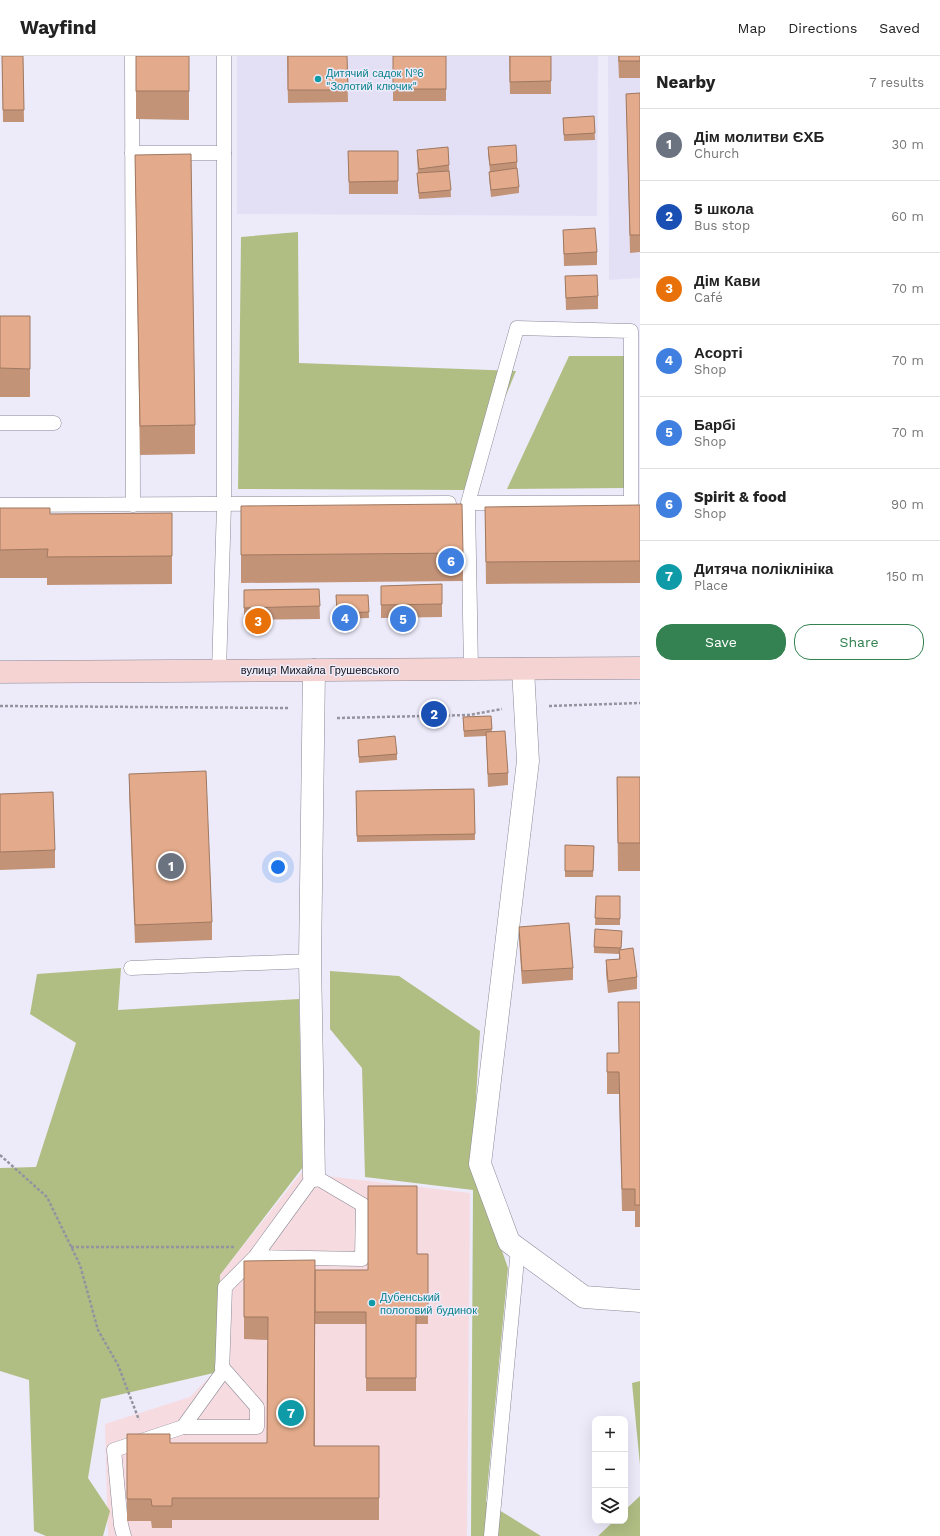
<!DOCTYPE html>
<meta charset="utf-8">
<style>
:root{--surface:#fff;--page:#f2f2f2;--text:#222;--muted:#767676;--line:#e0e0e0;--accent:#348251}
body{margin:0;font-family:"Work Sans",sans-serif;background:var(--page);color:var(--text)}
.controls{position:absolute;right:12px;bottom:12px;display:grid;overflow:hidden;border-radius:8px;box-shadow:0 4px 16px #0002}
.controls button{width:36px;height:36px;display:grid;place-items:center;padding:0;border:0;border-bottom:1px solid var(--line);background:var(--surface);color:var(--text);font:20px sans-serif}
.you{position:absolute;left:278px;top:811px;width:14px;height:14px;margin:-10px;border:3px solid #fff;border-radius:50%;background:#1a73e8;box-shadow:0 0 0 6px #1a73e833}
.badge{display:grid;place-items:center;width:26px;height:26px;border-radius:50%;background:var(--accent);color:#fff;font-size:13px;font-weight:700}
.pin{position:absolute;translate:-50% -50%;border:2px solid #fff;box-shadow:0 1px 4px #0006}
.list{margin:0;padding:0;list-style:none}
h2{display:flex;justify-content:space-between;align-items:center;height:52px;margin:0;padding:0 16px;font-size:17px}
h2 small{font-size:13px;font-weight:400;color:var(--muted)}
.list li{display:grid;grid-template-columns:26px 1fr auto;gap:12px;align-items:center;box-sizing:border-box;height:72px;padding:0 16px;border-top:1px solid var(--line)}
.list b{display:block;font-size:15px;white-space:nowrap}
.list p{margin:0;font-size:13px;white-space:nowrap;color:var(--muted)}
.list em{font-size:13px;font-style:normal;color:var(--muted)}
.actions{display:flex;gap:8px;padding:12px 16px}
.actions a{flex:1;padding:9px 0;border:1px solid var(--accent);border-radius:16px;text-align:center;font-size:14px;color:var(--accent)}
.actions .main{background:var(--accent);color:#fff}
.icon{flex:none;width:22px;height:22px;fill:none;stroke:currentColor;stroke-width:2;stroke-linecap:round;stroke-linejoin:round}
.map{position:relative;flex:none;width:640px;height:1480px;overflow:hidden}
header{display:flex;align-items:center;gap:24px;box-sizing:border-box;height:56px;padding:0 20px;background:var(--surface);border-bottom:1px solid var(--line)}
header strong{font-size:19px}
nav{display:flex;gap:22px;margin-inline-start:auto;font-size:14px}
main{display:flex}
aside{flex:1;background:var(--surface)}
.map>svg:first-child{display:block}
.built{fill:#e3e0f6}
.medical{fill:#f6dbe0}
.forest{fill:#b0be84}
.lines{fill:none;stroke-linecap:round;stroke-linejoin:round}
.lane-casing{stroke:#8a8896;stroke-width:15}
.street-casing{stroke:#8a8896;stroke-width:23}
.secondary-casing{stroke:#8a8896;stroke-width:23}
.path{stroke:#94939e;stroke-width:2.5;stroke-dasharray:3 2;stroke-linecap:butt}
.lane{stroke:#fff;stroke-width:14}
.street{stroke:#fff;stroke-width:22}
.secondary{stroke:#f4d3d2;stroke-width:22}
.wall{fill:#c39378}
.building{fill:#e3ab8b;stroke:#9f7861}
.culture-dot{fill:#0f9aa8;stroke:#edebfa;stroke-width:1.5}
.labels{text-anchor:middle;stroke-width:3;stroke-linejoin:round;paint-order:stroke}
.culture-label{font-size:11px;fill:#0d838f;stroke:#edebfa;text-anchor:start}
.street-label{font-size:11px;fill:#15151a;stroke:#edebfa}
</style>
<header>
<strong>Wayfind</strong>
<nav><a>Map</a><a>Directions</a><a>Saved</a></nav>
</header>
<main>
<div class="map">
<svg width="640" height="1480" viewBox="0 0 640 1480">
<rect width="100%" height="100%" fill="#edebfa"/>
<!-- built -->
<g class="built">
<polygon points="237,0 598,0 597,160 237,158"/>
<polygon points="608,0 640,0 640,222 609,224"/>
</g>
<!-- medical -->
<polygon class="medical" points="301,1117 470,1137 467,1480 108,1480 105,1368 190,1341 218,1312 220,1219"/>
<!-- forest -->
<g class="forest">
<polygon points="298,176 299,307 516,315 467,434 238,433 241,181"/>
<polygon points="569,300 626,300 626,432 507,433"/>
<polygon points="121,912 118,954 299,943 303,1111 220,1219 218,1316 101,1343 88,1422 110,1455 103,1480 46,1480 34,1475 29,1324 0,1315 0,1112 36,1111 76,987 30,958 37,918"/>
<polygon points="330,915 399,920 480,975 472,1109 508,1212 486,1446 541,1480 471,1480 473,1134 365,1121 362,1012 330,973"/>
<polygon points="640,1325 640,1409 632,1327"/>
<polygon points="640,1440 640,1480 598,1480 614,1465 625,1465 625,1454"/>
</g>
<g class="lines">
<!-- lane casing -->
<g class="lane-casing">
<g id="lane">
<polyline points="132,0 133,449"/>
<polyline points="132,97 224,97"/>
<polyline points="0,367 54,367"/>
<polyline points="468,447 631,447 631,275 517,272 468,447 471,613"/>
<polyline points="0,449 449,447"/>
<polyline points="219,615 224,449 224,0"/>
<polyline points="131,912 310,905"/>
<polyline points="183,1371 257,1371 257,1351 222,1311"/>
<polyline points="124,1480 121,1469 114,1394 183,1371 222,1317 225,1231 255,1201 314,1120 363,1149 362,1203 255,1201"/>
<polyline points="491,1480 518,1193"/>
</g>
</g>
<!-- street casing -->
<g class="street-casing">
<g id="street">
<polyline points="523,613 528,705 480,1108 509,1186 584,1241 640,1245"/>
<polyline points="314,614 310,905 314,1120"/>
</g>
</g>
<!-- secondary casing -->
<g class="secondary-casing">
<polyline id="secondary" points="0,616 640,612"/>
</g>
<!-- path -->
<g class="path">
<polyline points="0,650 289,652"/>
<polyline points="549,650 640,647"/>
<polyline points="337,662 469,659 502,653"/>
<polyline points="0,1099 47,1141 80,1209 98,1274 118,1309 139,1364"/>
<polyline points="71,1191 236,1191"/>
</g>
<!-- lane -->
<use href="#lane" class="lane"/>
<!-- street -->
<use href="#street" class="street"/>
<!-- secondary -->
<use href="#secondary" class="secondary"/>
</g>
<!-- wall -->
<g class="wall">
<polygon points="2,0 23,0 24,66 3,66"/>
<polygon points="136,0 189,0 189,64 136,63"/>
<polygon points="287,0 347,0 348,46 288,47"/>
<rect x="393" y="0" width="53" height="45"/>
<polygon points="509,0 551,0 551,38 510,38"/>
<polygon points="618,0 640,0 640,22 619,22"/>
<polygon points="640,37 640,196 630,197 626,38"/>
<polygon points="594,60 595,84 564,85 563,62"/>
<polygon points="488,91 517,106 517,113 519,131 519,137 491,141 489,122 489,116 490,115 488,98"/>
<polygon points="417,94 449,109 451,141 419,143 417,124 417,117 418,117 417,101"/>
<polygon points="348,95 398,95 398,138 349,138"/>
<polygon points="135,99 195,369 195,398 140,399"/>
<polygon points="563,174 597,196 597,209 564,210"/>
<polygon points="565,220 598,240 598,253 566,254"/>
<rect x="0" y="260" width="30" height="81"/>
<polygon points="640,449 640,527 486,528 485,451"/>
<polygon points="241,450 463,497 463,525 241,527"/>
<polygon points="0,452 50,458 172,457 172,528 47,529 47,522 0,522"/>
<polygon points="442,528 442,561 381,562 381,530"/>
<polygon points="319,533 320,563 244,564 244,534"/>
<polygon points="336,539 368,539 369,562 337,563"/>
<polygon points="491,660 492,676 508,717 508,729 488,731 486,680 464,681 463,661"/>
<polygon points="358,684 397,698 397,704 359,707"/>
<polygon points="129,718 212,866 212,884 135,887 129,736"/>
<polygon points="617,721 640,721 640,815 618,815"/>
<polygon points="474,733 475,784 357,786 356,735"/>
<polygon points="0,738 55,794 55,812 0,814"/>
<polygon points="565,789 594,790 593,821 565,821"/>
<polygon points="596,840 620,840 620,869 595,869"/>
<polygon points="519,871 573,912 573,924 522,928 519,883"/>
<polygon points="622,881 621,894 637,921 637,933 608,937 606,917 606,904 619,903 619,898 594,897 594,891"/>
<polygon points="618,946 640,946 640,1171 635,1171 635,1155 622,1155 619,1038 607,1038 607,997 619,997"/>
<polygon points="417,1198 428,1198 428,1268 416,1268 416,1335 366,1335 366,1268 315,1268 315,1390 379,1390 379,1464 172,1464 172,1472 152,1472 151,1465 127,1465 127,1378 170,1387 267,1387 268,1284 244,1283 244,1205 315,1214 368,1214"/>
</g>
<!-- building -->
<g class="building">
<polygon points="2,0 23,0 24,54 3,54"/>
<rect x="136" y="0" width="53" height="35"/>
<polygon points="288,0 347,0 348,34 288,34"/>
<rect x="393" y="0" width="53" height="33"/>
<polygon points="510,0 551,0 551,25 510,26"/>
<rect x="619" y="0" width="21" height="5"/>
<polygon points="640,37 640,179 630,179 626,38"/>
<polygon points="594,60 595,77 564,79 563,62"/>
<polygon points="516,89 517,106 490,109 488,91"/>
<polygon points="448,91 449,109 419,113 417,94"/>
<polygon points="348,95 398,95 398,125 349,126"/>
<polygon points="191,98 195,369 140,370 135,99"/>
<polygon points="517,112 519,131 491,134 489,116"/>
<polygon points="449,115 451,134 419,137 417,117"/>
<polygon points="595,172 597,196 564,198 563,174"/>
<polygon points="597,219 598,240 566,242 565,220"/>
<polygon points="0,260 30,260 30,313 0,312"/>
<polygon points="462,448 463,497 241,499 241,450"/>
<polygon points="640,449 640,505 486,506 485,451"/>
<polygon points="0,452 50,452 50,458 172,457 172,500 47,501 48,493 0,494"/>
<polygon points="442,528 442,548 381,549 381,530"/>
<polygon points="319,533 320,550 244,552 244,534"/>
<polygon points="336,539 368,539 369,556 337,557"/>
<polygon points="491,660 492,673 464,675 463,661"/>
<polygon points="505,675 508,717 488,718 486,676"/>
<polygon points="395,680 397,698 359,701 358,684"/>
<polygon points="206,715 212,866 135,869 129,718"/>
<polygon points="617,721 640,721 640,787 618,787"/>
<polygon points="474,733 475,778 357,780 356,735"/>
<polygon points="53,736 55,794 0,796 0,738"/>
<polygon points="565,789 594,790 593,815 565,815"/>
<polygon points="596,840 620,840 620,863 595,862"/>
<polygon points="569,867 573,912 522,915 519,871"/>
<polygon points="595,873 622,875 621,892 594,891"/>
<polygon points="633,892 637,921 608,925 606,904 620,903 619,894"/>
<polygon points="618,946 640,946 640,1149 635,1149 635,1133 622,1133 619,1016 607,1016 607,997 619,997"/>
<polygon points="368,1130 417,1130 417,1198 428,1198 428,1256 416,1256 416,1322 366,1322 366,1256 315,1256 315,1214 368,1214"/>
<polygon points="315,1204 314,1390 379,1390 379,1442 172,1442 172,1450 152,1450 151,1443 127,1443 127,1378 170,1378 170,1387 267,1387 268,1261 244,1261 244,1205"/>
</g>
<!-- markers -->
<g class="culture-dot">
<circle cx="318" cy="23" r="4"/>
<circle cx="372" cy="1247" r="4"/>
</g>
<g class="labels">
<!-- culture labels -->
<g class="culture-label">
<text x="326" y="21">Дитячий садок №6<tspan x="326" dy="13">"Золотий ключик"</tspan></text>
<text x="380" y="1245">Дубенський<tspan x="380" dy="13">пологовий будинок</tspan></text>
</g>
<!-- street labels -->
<g class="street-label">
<text x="320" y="618">вулиця Михайла Грушевського</text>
</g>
</g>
</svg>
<div class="controls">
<button>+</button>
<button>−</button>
<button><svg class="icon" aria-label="layers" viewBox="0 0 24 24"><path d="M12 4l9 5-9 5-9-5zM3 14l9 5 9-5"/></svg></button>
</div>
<div class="you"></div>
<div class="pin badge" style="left:171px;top:810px;background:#6b7280">1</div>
<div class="pin badge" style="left:434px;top:658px;background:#1a4fb4">2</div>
<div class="pin badge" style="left:258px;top:565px;background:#e8710a">3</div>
<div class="pin badge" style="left:345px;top:562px;background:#3f7fe0">4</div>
<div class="pin badge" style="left:403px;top:563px;background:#3f7fe0">5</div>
<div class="pin badge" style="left:451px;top:505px;background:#3f7fe0">6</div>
<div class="pin badge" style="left:291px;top:1357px;background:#0f9aa8">7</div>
</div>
<aside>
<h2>Nearby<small>7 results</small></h2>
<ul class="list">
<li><span class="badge" style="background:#6b7280">1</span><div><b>Дім молитви ЄХБ</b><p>Church</p></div><em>30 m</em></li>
<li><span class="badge" style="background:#1a4fb4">2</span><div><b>5 школа</b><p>Bus stop</p></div><em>60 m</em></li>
<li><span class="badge" style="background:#e8710a">3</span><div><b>Дім Кави</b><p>Café</p></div><em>70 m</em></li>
<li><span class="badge" style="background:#3f7fe0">4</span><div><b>Асорті</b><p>Shop</p></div><em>70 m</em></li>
<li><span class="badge" style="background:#3f7fe0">5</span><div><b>Барбі</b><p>Shop</p></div><em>70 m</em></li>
<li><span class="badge" style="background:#3f7fe0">6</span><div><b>Spirit &amp; food</b><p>Shop</p></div><em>90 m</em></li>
<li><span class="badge" style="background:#0f9aa8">7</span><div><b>Дитяча поліклініка</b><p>Place</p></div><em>150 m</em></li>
</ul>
<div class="actions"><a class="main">Save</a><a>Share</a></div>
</aside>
</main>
